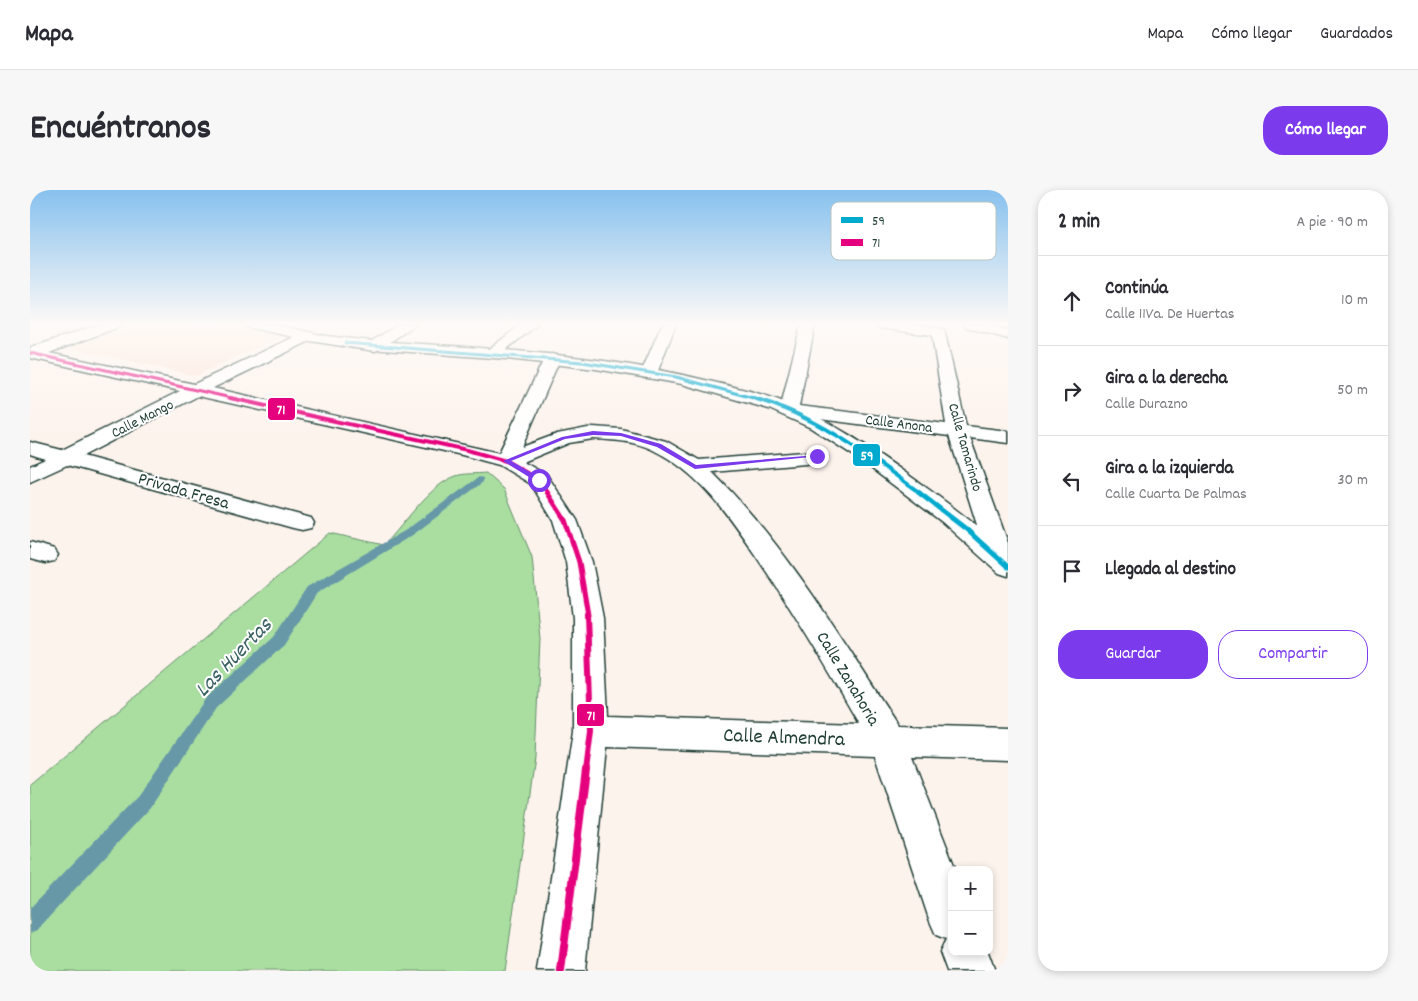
<!DOCTYPE html>
<html lang="es">
<meta charset="utf-8">
<style>
:root{--surface:#fff;--page:#f7f7f7;--text:#2b2b33;--muted:#7c7c81;--line:#e1e1e2;--accent:#7c3aed}
body{margin:0;font-family:Dekko,sans-serif;background:var(--page);color:var(--text)}
.controls{position:absolute;right:15px;bottom:15px;display:grid;overflow:hidden;border-radius:10px;box-shadow:0 2px 8px #0003}
.controls button{width:45px;height:45px;display:grid;place-items:center;padding:0;border:0;border-bottom:1px solid var(--line);background:var(--surface);color:var(--text);font:25px sans-serif}
.stop{position:absolute;width:15px;height:15px;margin:-11px;border:4px solid #7c3aed;border-radius:50%;background:#fff}
.stop.end{background:#7c3aed;border-color:#fff;box-shadow:0 1px 5px #0008}
.list{margin:0;padding:0;list-style:none}
h2{display:flex;justify-content:space-between;align-items:center;height:65px;margin:0;padding:0 20px;font-size:21px}
h2 small{font-size:16px;font-weight:400;color:var(--muted)}
.list li{display:grid;grid-template-columns:32px 1fr auto;gap:15px;align-items:center;box-sizing:border-box;height:90px;padding:0 20px;border-top:1px solid var(--line)}
.list b{display:block;font-size:19px;white-space:nowrap}
.list p{margin:0;font-size:16px;white-space:nowrap;color:var(--muted)}
.list em{font-size:16px;font-style:normal;color:var(--muted)}
.actions{display:flex;gap:10px;padding:15px 20px}
.actions a{flex:1;padding:11px 0;border:1px solid var(--accent);border-radius:20px;text-align:center;font-size:18px;color:var(--accent)}
.actions .main{background:var(--accent);color:#fff}
.icon{flex:none;width:28px;height:28px;fill:none;stroke:currentColor;stroke-width:2;stroke-linecap:round;stroke-linejoin:round}
.map{position:relative;flex:none;width:978px;height:781px;overflow:hidden;border-radius:20px}
header{display:flex;align-items:center;gap:30px;box-sizing:border-box;height:70px;padding:0 25px;background:var(--surface);border-bottom:1px solid var(--line)}
header strong{font-size:24px}
nav{display:flex;gap:28px;margin-inline-start:auto;font-size:18px}
.intro{display:flex;align-items:center;justify-content:space-between;box-sizing:border-box;height:120px;padding:0 30px}
h1{margin:0;font-size:35px}
.button{padding:12px 22px;border-radius:20px;background:var(--accent);color:#fff;font-size:18px;font-weight:700}
main{display:flex;gap:30px;padding:0 30px}
aside{flex:1;background:var(--surface);border-radius:20px;box-shadow:0 2px 8px #0003}
.map>svg:first-child{display:block}
.built{fill:#fbe5d8}
.green{fill:#a9dea0;stroke:#648e6a}
.lines{fill:none;stroke-linecap:round;stroke-linejoin:round}
.stream{fill:#6698a8;fill-rule:evenodd}
.street-casing{stroke:#1f3d34;stroke-width:3}
.secondary-casing{stroke:#1f3d34;stroke-width:3}
.street{fill:#fff;fill-rule:evenodd}
.secondary{fill:#fff;fill-rule:evenodd}
.bus-1-far2-casing{stroke:#fff;stroke-width:5}
.bus-1-far1-casing{stroke:#fff;stroke-width:6}
.bus-1-casing{stroke:#fff;stroke-width:9}
.bus-2-far4-casing{stroke:#fff;stroke-width:5}
.bus-2-far3-casing{stroke:#fff;stroke-width:6}
.bus-2-far2-casing{stroke:#fff;stroke-width:9}
.bus-2-far1-casing{stroke:#fff;stroke-width:10}
.bus-2-casing{stroke:#fff;stroke-width:11}
.bus-1-far2{stroke:#00a9ce;stroke-width:3}
.bus-1-far1{stroke:#00a9ce;stroke-width:4}
.bus-1{stroke:#00a9ce;stroke-width:5}
.bus-2-far4{stroke:#e5007d;stroke-width:3}
.bus-2-far3{stroke:#e5007d;stroke-width:4}
.bus-2-far2{stroke:#e5007d;stroke-width:5}
.bus-2-far1{stroke:#e5007d;stroke-width:6}
.bus-2{stroke:#e5007d;stroke-width:8}
.route{fill:#7c3aed}
.labels{text-anchor:middle;stroke-width:4;stroke-linejoin:round;paint-order:stroke}
.far-street-label{font-size:15px;fill:#1f3d34;stroke:#fff}
.street-label{font-size:18px;fill:#1f3d34;stroke:#fff}
.near-street-label{font-size:21px;fill:#1f3d34;stroke:#fff}
.near-water-label{font-size:22px;font-style:italic;fill:#3c6364;stroke:#fff}
.key{fill:#fff;stroke:#bcc5c2;stroke-width:1}
.key-label{font-size:14px;fill:#1f3d34}
.line-badge{stroke:#fff;stroke-width:2}
.badge-label{font-size:14px;text-anchor:middle;font-weight:bold;fill:#fff}
</style>
<header>
<strong>Mapa</strong>
<nav><a>Mapa</a><a>Cómo llegar</a><a>Guardados</a></nav>
</header>
<div class="intro"><h1>Encuéntranos</h1><a class="button">Cómo llegar</a></div>
<main>
<div class="map">
<svg width="978" height="781" viewBox="0 0 978 781">
<rect width="100%" height="100%" fill="#fdf3ed"/>
<filter id="ink" filterUnits="userSpaceOnUse"><feTurbulence type="fractalNoise" baseFrequency=".02" numOctaves="2"/><feDisplacementMap in="SourceGraphic" scale="10" xChannelSelector="R" yChannelSelector="G"/><feConvolveMatrix kernelMatrix="1 2 1 2 8 2 1 2 1" color-interpolation-filters="sRGB"/></filter>
<g filter="url(#ink)">
<!-- built -->
<polygon class="built" points="107,134 200,134 255,144 166,186 41,158"/>
<!-- green -->
<path class="green" d="M 456,283 L 474,299 L 502,367 L 510,449 L 505,568 L 475,781 L 0,781 L 0,595 L 300,343 L 354,355 C 374,335 399,295 426,286 C 434,283 447,284 456,283 Z"/>
<g class="lines">
<!-- stream -->
<polygon class="stream" points="449,287 453,288 453,292 384,344 287,403 254,455 186,518 120,618 7,740 0,743 0,718 108,606 176,508 244,447 277,397 376,340"/>
<!-- street casing -->
<g class="street-casing">
<g id="street">
<path d="M 70,134 L 91,134 L 89,137 L 19,163 L 164,194 L 264,147 L 217,137 L 215,134 L 243,134 L 296,146 L 342,151 L 369,134 L 386,134 L 350,159 L 345,161 L 280,151 L 183,198 L 469,263 L 514,169 L 522,164 L 530,169 L 492,257 L 527,244 L 563,237 L 591,239 L 636,251 L 669,270 L 787,261 L 794,263 L 797,267 L 794,271 L 787,273 L 682,282 C 756,355 811,448 868,535 L 978,538 L 978,570 L 882,567 L 926,680 L 922,680 L 922,762 L 958,762 L 965,781 L 917,781 L 910,762 L 916,749 L 906,745 L 899,729 L 845,566 L 577,557 L 555,781 L 507,781 L 543,541 L 543,428 L 536,372 L 523,330 L 501,294 L 469,275 L 432,265 L 168,206 L 53,266 L 281,328 L 284,333 L 281,338 L 272,340 L 263,338 L 37,275 L 0,292 L 0,276 L 15,269 L 0,264 L 0,252 L 32,260 L 150,201 L 0,168 L 0,158 ZM 563,249 C 582,250 605,251 623,260 C 675,285 706,337 738,384 C 770,433 800,483 829,534 L 578,526 L 573,428 L 562,372 L 547,330 L 517,285 L 493,272 L 539,253 Z"/>
<polygon points="492,134 508,134 468,166 458,166 455,163 458,160"/>
<polygon points="632,134 646,134 627,183 625,186 613,186 611,183"/>
<polygon points="771,134 785,134 769,216 916,234 902,145 849,138 842,134 883,134 914,139 936,236 978,241 978,253 940,248 978,353 978,377 971,378 962,376 958,370 919,246 752,224 750,220"/>
<polygon points="0,352 24,359 28,365 24,371 15,373 0,369"/>
</g>
</g>
<!-- secondary casing -->
<g class="secondary-casing">
<g id="secondary">
<polygon points="934,134 957,134 978,140 978,149 936,137"/>
<path d="M 345,151 C 457,158 570,164 679,191 C 709,198 739,205 766,217 C 804,233 837,256 870,279 C 907,305 944,332 978,362 L 978,386 L 969,383 L 912,332 L 829,269 L 781,238 L 739,219 L 652,194 L 566,179 L 477,169 L 340,159 L 337,156 L 340,153 Z"/>
</g>
</g>
<!-- street -->
<use href="#street" class="street"/>
<!-- secondary -->
<use href="#secondary" class="secondary"/>
<!-- bus-1-far2 casing -->
<g class="bus-1-far2-casing">
<polyline id="bus-1-far2" points="315,153 552,172 646,187 727,209"/>
</g>
<!-- bus-1-far1 casing -->
<g class="bus-1-far1-casing">
<path id="bus-1-far1" d="M 723,208 C 786,225 838,265 890,303"/>
</g>
<!-- bus-1 casing -->
<g class="bus-1-casing">
<polyline id="bus-1" points="888,302 936,339 978,377"/>
</g>
<!-- bus-2-far4 casing -->
<g class="bus-2-far4-casing">
<polyline id="bus-2-far4" points="0,163 206,209"/>
</g>
<!-- bus-2-far3 casing -->
<g class="bus-2-far3-casing">
<polyline id="bus-2-far3" points="200,208 437,260 476,271 509,290 518,303"/>
</g>
<!-- bus-2-far2 casing -->
<g class="bus-2-far2-casing">
<polyline id="bus-2-far2" points="517,302 535,330 549,372 558,425"/>
</g>
<!-- bus-2-far1 casing -->
<g class="bus-2-far1-casing">
<polyline id="bus-2-far1" points="556,581 561,541 557,424"/>
</g>
<!-- bus-2 casing -->
<g class="bus-2-casing">
<polyline id="bus-2" points="531,781 556,580"/>
</g>
<!-- bus-1-far2 -->
<use href="#bus-1-far2" class="bus-1-far2"/>
<!-- bus-1-far1 -->
<use href="#bus-1-far1" class="bus-1-far1"/>
<!-- bus-1 -->
<use href="#bus-1" class="bus-1"/>
<!-- bus-2-far4 -->
<use href="#bus-2-far4" class="bus-2-far4"/>
<!-- bus-2-far3 -->
<use href="#bus-2-far3" class="bus-2-far3"/>
<!-- bus-2-far2 -->
<use href="#bus-2-far2" class="bus-2-far2"/>
<!-- bus-2-far1 -->
<use href="#bus-2-far1" class="bus-2-far1"/>
<!-- bus-2 -->
<use href="#bus-2" class="bus-2"/>
</g>
</g>
<!-- sky -->
<linearGradient id="sky" x2="0" y2="1"><stop stop-color="#87c1ee"/><stop offset="0.55" stop-color="#fefaf7"/><stop offset="1" stop-color="#fefaf7" stop-opacity="0"/></linearGradient>
<rect width="978" height="244" fill="url(#sky)"/>
<!-- route -->
<polygon class="route" points="563,241 591,243 631,254 666,275 787,265 790,266 665,279 627,257 591,246 563,245 535,249 481,271 512,289 512,292 507,292 473,271 532,247"/>
<g class="labels">
<!-- far-street labels -->
<g class="far-street-label">
<text transform="translate(112 228) rotate(-27)" y="5">Calle Mango</text>
<text transform="translate(869 233) rotate(7)" y="5">Calle Anona</text>
<text transform="translate(936 257) rotate(74)" y="5">Calle Tamarindo</text>
</g>
<!-- street labels -->
<g class="street-label">
<text transform="translate(154 300) rotate(16)" y="6">Privada Fresa</text>
<text transform="translate(819 488) rotate(59)" y="6">Calle Zanahoria</text>
</g>
<!-- near-street labels -->
<g class="near-street-label">
<text transform="translate(754 546) rotate(2)" y="7">Calle Almendra</text>
</g>
<!-- near-water labels -->
<g class="near-water-label">
<text transform="translate(202 466) rotate(-46)" y="8">Las Huertas</text>
</g>
</g>
<!-- legend -->
<rect x="801" y="12" width="165" height="58" rx="8" class="key"/>
<rect x="811" y="27" width="22" height="6" fill="#00a9ce"/>
<rect x="811" y="49" width="22" height="7" fill="#e5007d"/>
<g class="key-label">
<text x="842" y="35">59</text>
<text x="842" y="57">71</text>
</g>
<g class="line-badge">
<rect x="237" y="207" width="29" height="24" rx="5" fill="#e5007d"/>
<rect x="822" y="253" width="29" height="24" rx="5" fill="#00a9ce"/>
<rect x="546" y="513" width="29" height="24" rx="5" fill="#e5007d"/>
</g>
<g class="badge-label">
<text x="251" y="224">71</text>
<text x="837" y="270">59</text>
<text x="561" y="530">71</text>
</g>
</svg>
<div class="controls">
<button>+</button>
<button>−</button>
</div>
<div class="stop" style="left:509px;top:290px"></div>
<div class="stop end" style="left:787px;top:266px"></div>
</div>
<aside>
<h2>2 min<small>A pie · 90 m</small></h2>
<ul class="list">
<li><svg class="icon" aria-label="ahead" viewBox="0 0 24 24"><path d="M12 20V5M6 11l6-6 6 6"/></svg><div><b>Continúa</b><p>Calle 11Va. De Huertas</p></div><em>10 m</em></li>
<li><svg class="icon" aria-label="right" viewBox="0 0 24 24"><path d="M7 20v-9h11M14 6l5 5-5 5"/></svg><div><b>Gira a la derecha</b><p>Calle Durazno</p></div><em>50 m</em></li>
<li><svg class="icon" aria-label="left" viewBox="0 0 24 24"><path d="M17 20v-9H6M10 6l-5 5 5 5"/></svg><div><b>Gira a la izquierda</b><p>Calle Cuarta De Palmas</p></div><em>30 m</em></li>
<li><svg class="icon" aria-label="arrive" viewBox="0 0 24 24"><path d="M6 21V4h12l-3 4 3 4H6"/></svg><div><b>Llegada al destino</b></div></li>
</ul>
<div class="actions"><a class="main">Guardar</a><a>Compartir</a></div>
</aside>
</main>
